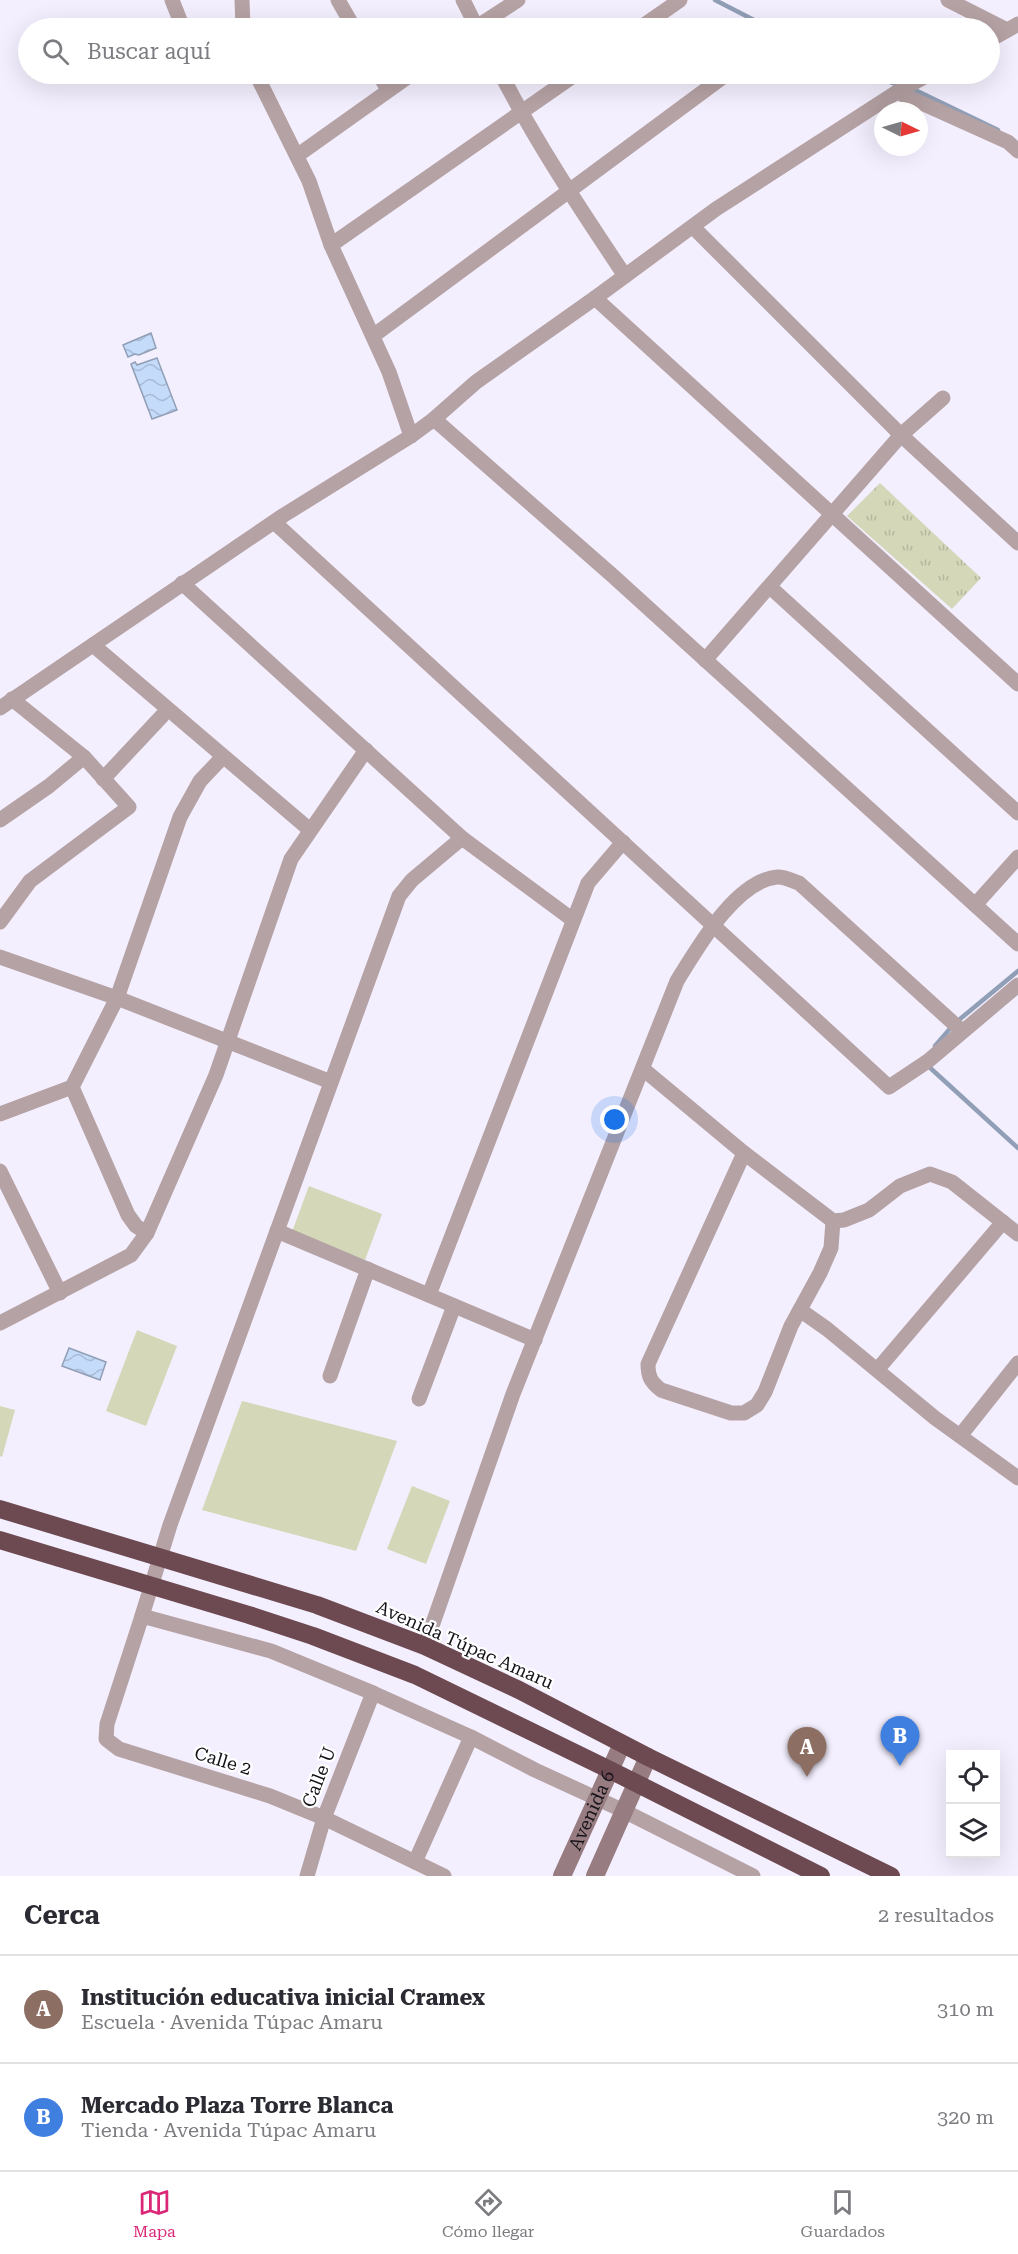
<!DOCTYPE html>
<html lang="es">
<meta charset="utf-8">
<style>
:root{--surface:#fff;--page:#f2f2f3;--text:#2b2b33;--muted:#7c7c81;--line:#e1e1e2;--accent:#db2777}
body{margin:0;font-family:"Roboto Serif",serif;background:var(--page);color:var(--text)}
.controls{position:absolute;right:18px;bottom:18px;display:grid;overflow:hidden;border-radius:0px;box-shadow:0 6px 24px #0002}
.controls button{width:54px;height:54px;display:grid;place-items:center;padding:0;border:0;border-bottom:2px solid var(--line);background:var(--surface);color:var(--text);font:30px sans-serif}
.compass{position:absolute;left:874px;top:102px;width:54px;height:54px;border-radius:50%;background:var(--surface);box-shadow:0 6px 24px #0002;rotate:95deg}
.you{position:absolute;left:615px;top:1120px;width:21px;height:21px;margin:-15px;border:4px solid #fff;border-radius:50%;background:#1a73e8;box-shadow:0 0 0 9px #1a73e833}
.badge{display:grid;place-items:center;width:39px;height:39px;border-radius:50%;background:var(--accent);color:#fff;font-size:20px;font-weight:700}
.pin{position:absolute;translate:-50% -50px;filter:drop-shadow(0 2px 3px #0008)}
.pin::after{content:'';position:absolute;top:32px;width:21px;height:18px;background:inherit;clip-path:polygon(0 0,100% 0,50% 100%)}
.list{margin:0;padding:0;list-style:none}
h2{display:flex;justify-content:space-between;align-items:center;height:78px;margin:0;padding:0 24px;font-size:26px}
h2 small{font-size:20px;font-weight:400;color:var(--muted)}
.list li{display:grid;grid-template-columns:39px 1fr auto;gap:18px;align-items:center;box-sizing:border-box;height:108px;padding:0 24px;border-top:2px solid var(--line)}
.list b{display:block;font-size:22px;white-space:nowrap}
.list p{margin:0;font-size:20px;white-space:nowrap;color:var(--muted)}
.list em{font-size:20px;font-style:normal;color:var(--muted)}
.icon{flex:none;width:33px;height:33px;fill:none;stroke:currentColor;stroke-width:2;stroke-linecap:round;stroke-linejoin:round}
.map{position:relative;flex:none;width:1018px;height:1876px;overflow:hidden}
.search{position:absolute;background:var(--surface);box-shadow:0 6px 24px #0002;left:18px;right:18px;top:18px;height:66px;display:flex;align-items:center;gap:15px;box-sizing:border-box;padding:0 21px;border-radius:33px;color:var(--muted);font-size:22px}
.sheet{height:294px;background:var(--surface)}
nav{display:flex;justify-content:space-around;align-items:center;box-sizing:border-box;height:84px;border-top:2px solid var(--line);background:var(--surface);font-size:16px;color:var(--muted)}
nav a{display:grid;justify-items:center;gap:3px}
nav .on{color:var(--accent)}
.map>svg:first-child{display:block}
.grass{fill:#d4d7b8}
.park{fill:url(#park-tufts)}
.water{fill:url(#water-waves);stroke:#909fb6;stroke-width:1.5}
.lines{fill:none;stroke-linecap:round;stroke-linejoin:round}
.stream{stroke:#909fb6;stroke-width:4.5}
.street{stroke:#b5a2a5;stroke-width:15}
.secondary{stroke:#977c81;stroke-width:18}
.highway{stroke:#6d4a51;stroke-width:18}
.labels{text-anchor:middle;stroke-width:4.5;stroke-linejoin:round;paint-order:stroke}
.street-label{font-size:18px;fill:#151319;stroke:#fff}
</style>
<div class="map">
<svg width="1018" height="1876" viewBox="0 0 1018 1876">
<defs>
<pattern id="park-tufts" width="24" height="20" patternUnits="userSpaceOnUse" patternTransform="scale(1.5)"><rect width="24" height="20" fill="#d4d7b8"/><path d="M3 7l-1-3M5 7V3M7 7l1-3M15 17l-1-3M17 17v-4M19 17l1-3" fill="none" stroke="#b5b89e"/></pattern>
<pattern id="water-waves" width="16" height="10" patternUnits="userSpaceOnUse" patternTransform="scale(1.5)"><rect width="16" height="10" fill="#c5dbfa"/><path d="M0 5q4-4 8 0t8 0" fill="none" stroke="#a8bbd6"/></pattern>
</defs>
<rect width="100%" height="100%" fill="#f4effe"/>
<!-- grass -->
<g class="grass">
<polygon points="309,1186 382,1214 365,1260 292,1232"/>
<polygon points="137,1330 177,1346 146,1426 106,1411"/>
<polygon points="242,1401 397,1441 356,1551 202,1510"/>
<polygon points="0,1406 15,1410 2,1457 0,1456"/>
<polygon points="412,1486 450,1501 426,1564 387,1549"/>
</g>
<!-- park -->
<polygon class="park" points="880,483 981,578 952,609 847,516"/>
<!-- water -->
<g class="water">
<polygon points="151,333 156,348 139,355 135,354 128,357 123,345"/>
<polygon points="157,358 177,410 152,419 131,364 135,362 137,365"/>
<polygon points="69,1348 106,1362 100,1380 62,1366"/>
</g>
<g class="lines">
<!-- stream -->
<g class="stream">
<polyline points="715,0 754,20 778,28"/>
<polyline points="870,74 883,80 900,85"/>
<polyline points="911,88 998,130"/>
<polyline points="935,1046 954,1024 1018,971"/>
<polyline points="927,1065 1018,1148"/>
</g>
<!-- street -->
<g class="street">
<polyline points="172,0 183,28"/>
<polyline points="242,0 243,28"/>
<polyline points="338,0 354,28"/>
<polyline points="463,0 477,28"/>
<polyline points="948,0 1007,30"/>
<polyline points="475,28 518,0"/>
<polyline points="640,28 680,0"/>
<polyline points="990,40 1018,24"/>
<polyline points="256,74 309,181 331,245 389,372 411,436"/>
<polyline points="379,74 388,90"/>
<path d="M 501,74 C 537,144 581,210 625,276"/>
<polyline points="897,92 1008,142 1018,151"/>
<polyline points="298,155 412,74"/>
<polyline points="693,227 901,435 1018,543"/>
<polyline points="331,245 576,74"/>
<polyline points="595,298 1018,684"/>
<polyline points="373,336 727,74"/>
<polyline points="434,419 613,576 1018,944"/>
<polyline points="274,522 889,1087 928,1061 1018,985"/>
<polyline points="182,583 462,838 573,920"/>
<polyline points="770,587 1018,813"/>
<polyline points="93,645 310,830"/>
<polyline points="705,660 901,435 943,398"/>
<polyline points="0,708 284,515 411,436 434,419 476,382 595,298 716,209 897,92 930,74"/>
<polyline points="103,779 162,716"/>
<polyline points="0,820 49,786 84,757"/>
<polyline points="462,838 412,880 399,896 170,1525 142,1616 271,1651 373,1693 471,1737 535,1770 624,1811 753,1876"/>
<polyline points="975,905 1018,857"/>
<polyline points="0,922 30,881 129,807 84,757 12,699"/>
<polyline points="0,957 117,998 331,1082"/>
<polyline points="643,1069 744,1153 833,1221 844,1220 869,1210 900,1186 930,1174 952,1182 1018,1234"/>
<polyline points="72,1087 128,1215 136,1226 147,1233"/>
<polyline points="0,1114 72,1087 117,998 180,817 200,781 218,762"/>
<path d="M 744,1153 L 648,1364 C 648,1377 651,1382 661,1390 L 731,1413 L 744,1413 L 757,1405 L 765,1392 L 791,1326 L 820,1273 L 831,1248 L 833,1221"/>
<polyline points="0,1171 60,1293"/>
<polyline points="277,1231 535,1340"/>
<polyline points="429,1295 588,883 623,842"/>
<polyline points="800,1310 827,1329 935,1418 1018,1478"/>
<polyline points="0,1323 131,1255 147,1233 216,1075 291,859 366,750"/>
<polyline points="877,1370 1003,1222"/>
<polyline points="330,1376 368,1269"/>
<polyline points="419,1399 454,1306"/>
<polyline points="960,1436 1018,1363"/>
<polyline points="142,1616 107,1724 106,1739 119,1749 270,1796 324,1818 444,1876"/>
<path d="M 425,1646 L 513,1394 L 677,981 C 697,949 735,881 777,877 C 784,876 792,881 799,883 L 962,1031"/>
<polyline points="415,1862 471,1737"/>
<polyline points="307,1876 324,1818 373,1693"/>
</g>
<!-- secondary -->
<g class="secondary">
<path id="s1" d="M 562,1876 L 622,1744"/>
<polyline points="595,1876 648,1757"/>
</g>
<!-- highway -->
<g class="highway">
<polyline points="0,1509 317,1605 425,1646 519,1690 648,1757 891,1876"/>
<polyline points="0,1540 249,1615 313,1636 415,1675 610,1770 821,1876"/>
</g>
</g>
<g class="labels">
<!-- street labels -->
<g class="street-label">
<text transform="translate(465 1645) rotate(24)" y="6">Avenida Túpac Amaru</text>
<text transform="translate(223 1761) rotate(17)" y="6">Calle 2</text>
<text transform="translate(319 1777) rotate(-69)" y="6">Calle U</text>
<text dy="6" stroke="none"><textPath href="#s1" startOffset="72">Avenida 6</textPath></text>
</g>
</g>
</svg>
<div class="controls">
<button><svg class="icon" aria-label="locate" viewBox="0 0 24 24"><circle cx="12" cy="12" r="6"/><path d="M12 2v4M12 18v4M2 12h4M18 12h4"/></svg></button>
<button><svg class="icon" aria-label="layers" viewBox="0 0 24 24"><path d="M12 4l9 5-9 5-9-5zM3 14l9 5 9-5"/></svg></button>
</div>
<svg class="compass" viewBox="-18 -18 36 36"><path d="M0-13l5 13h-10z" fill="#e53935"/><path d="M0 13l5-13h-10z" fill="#7c7c81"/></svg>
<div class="you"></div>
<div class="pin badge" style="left:807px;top:1777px;background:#8d6e63">A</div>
<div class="pin badge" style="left:900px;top:1766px;background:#3f7fe0">B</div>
<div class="search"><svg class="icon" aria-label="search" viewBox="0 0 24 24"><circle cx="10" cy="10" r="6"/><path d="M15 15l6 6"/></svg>Buscar aquí</div>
</div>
<section class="sheet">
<h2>Cerca<small>2 resultados</small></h2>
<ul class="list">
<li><span class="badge" style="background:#8d6e63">A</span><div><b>Institución educativa inicial Cramex</b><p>Escuela · Avenida Túpac Amaru</p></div><em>310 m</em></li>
<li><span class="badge" style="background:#3f7fe0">B</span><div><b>Mercado Plaza Torre Blanca</b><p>Tienda · Avenida Túpac Amaru</p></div><em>320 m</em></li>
</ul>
</section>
<nav>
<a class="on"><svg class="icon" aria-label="map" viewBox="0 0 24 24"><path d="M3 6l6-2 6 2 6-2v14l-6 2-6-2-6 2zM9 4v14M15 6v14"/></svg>Mapa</a>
<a><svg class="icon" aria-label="directions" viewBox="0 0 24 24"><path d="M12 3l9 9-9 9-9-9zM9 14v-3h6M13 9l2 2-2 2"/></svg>Cómo llegar</a>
<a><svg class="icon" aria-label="saved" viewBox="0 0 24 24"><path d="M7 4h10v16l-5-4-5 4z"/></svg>Guardados</a>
</nav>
